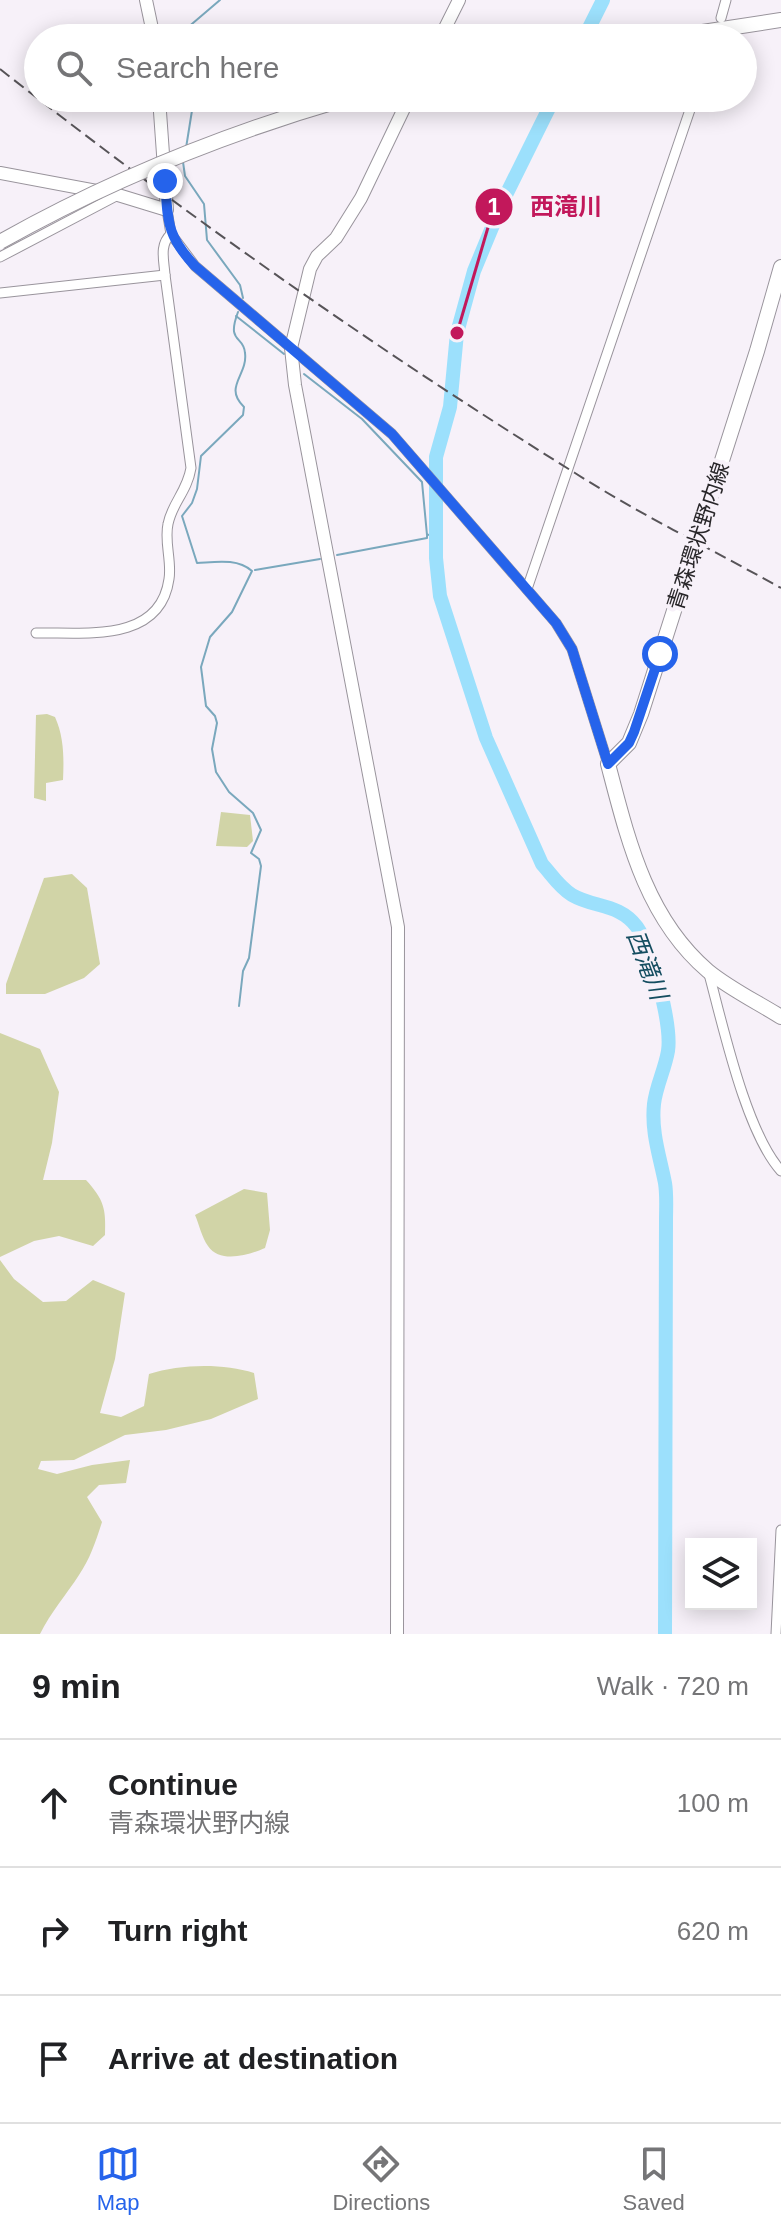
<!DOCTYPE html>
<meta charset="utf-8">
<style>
:root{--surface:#fff;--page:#f6f6f6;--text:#202124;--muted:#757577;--line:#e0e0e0;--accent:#2563eb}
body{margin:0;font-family:Helvetica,"Noto Sans JP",sans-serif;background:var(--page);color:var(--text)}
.controls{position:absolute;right:24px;bottom:24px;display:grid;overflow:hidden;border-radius:0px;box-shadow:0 4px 20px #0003}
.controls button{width:72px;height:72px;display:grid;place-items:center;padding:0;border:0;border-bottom:2px solid var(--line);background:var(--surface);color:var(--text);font:40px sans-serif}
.stop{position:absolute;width:24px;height:24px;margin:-18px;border:6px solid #2563eb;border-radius:50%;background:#fff}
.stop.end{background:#2563eb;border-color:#fff;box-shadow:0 2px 8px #0008}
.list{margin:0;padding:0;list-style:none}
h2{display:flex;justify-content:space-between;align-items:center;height:104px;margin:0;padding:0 32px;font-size:34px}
h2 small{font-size:26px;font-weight:400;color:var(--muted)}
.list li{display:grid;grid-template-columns:52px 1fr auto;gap:24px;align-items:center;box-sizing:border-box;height:128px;padding:0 32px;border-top:2px solid var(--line)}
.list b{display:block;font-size:30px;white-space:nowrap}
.list p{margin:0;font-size:26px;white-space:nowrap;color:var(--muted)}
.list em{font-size:26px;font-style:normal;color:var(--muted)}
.icon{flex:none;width:44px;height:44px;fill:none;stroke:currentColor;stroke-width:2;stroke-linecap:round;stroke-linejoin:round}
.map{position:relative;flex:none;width:781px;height:1634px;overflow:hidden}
.search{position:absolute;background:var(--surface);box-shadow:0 4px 20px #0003;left:24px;right:24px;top:24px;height:88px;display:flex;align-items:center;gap:20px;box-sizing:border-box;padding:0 28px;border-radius:44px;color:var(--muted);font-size:30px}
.sheet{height:488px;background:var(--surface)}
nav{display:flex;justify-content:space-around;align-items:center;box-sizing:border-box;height:112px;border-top:2px solid var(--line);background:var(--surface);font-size:22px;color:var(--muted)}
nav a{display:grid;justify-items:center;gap:4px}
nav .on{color:var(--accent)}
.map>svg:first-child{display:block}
.green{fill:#d1d4a7}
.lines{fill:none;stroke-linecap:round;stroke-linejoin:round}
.stream{stroke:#7aa8bd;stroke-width:2}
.river{stroke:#9ce0fc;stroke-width:14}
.street-casing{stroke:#99949c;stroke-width:11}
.secondary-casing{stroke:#99949c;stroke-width:14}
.primary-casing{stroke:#99949c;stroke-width:16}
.street{stroke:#fff;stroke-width:9}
.secondary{stroke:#fff;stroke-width:12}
.primary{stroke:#fff;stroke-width:14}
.rail{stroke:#575458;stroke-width:2;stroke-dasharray:12 6;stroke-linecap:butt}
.primary-bridge-casing{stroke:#99949c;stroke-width:16;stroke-linecap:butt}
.primary-bridge{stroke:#fff;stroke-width:14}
.route{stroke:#2563eb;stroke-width:10}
.labels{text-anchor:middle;stroke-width:8;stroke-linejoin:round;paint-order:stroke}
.street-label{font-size:22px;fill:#29272a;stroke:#f7f1f9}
.water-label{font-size:24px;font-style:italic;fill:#154d60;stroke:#f7f1f9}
.leader{fill:none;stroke:#c2185b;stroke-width:3}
.callout-dot{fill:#c2185b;stroke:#f7f1f9;stroke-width:3}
.mark-label{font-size:24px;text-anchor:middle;font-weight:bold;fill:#fff}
.callout-label{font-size:24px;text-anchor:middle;font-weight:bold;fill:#c2185b;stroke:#f7f1f9;stroke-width:8;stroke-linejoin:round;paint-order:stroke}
</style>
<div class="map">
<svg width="781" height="1634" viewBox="0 0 781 1634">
<rect width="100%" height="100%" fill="#f7f1f9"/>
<!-- green -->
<g class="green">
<path d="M 47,714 L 55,717 C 64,737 64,758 63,780 L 46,783 L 46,801 L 34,798 L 36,715 Z"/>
<polygon points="221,812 250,815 253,841 247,847 216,846"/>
<polygon points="72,874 87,888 100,964 84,978 45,994 6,994 6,984 44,878"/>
<path d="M 0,1033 L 40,1049 L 59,1092 L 52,1143 L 43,1180 L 86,1180 C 104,1200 106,1208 105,1235 L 93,1246 L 59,1236 L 34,1241 L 0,1257 Z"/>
<path d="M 244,1189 L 267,1193 L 270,1230 L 265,1248 C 249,1255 220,1264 208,1246 C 202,1238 199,1224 195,1215 Z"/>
<path d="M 0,1260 L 14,1279 L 43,1302 L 66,1301 L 93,1280 L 125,1293 L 115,1359 L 100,1413 L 121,1417 L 144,1406 L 149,1374 C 180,1364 223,1363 254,1373 L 258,1399 L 211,1419 L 166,1430 L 125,1435 L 74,1460 L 41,1461 L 38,1469 L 57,1474 L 92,1465 L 130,1460 L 126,1483 L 99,1485 L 87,1497 L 102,1522 C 96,1541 90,1559 79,1575 C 66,1595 51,1612 40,1634 L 0,1634 Z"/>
</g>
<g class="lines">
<!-- stream -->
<g class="stream">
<polyline points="184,38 186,29 220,0"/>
<polyline points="186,148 194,98"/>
<polyline points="183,162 185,176 204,204 207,240 240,285 243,298"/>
<path d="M 238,312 C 226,344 244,335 245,353 C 248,375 223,387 244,407 L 243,415 L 201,456 L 197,489 L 192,503 L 182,516 L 197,563 C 216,562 237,558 252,571 L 232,612 L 210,637 L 201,667 L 206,706 L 215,716 L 217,723 L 212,749 L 216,772 L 229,792 L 253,813 L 261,830 L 251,853 L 259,859 L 261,866 L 249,958 L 243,971 L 239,1006"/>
<polyline points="236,316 284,354"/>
<polyline points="304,374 362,419 422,482 427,535 435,534"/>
<polyline points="337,555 427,538 427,536"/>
<polyline points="255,570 320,559"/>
</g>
<!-- river -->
<g class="river">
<polyline points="584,38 603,0"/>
<path d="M 554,98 L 503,201 L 474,271 L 457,333 L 450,407 L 436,457 L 436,558 L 440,596 L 486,738 L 542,864 C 552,875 559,887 572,895 C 594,908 619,903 637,927 C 652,949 672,1025 668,1051 C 665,1069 656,1086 654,1104 C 651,1132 660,1157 665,1183 C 667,1195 666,1208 666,1220 L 665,1634"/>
</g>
<!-- street casing -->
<g class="street-casing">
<g id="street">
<polyline points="721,18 726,0"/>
<polyline points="167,210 171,234 195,266 392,434 556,623 572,649 608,764"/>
<polyline points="0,257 118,195"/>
<polyline points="0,293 165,275"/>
<polyline points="527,589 694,98"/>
<path d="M 36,633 C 83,632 160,644 169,579 C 172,561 164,542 168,524 C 172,503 187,492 191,468 L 165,275 C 164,260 159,245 171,234"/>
<path d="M 709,974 C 723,1026 746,1132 781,1171"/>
<polyline points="776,1634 781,1530"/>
</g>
</g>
<!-- secondary casing -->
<g class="secondary-casing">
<g id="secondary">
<polyline points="146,0 154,38"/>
<polyline points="440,38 459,0"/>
<polyline points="0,173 118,195 167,210 159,98"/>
<polyline points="397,1634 398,927 295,385 291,348 310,269 317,256 336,238 361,198 409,98"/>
</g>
</g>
<!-- primary casing -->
<g class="primary-casing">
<g id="primary">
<polyline points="663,38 781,20"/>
<path d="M 781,267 L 757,351 L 641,714 L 629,743 L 608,764 C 628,840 646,918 708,971 C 730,989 757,1002 781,1017"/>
</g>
</g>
<!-- street -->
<use href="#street" class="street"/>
<!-- secondary -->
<use href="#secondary" class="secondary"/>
<!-- primary -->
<use href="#primary" class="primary"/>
<!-- rail -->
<path class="rail" d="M 0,69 C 184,214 376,349 575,473 C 641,515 713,550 781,588"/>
<!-- primary-bridge casing -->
<g class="primary-bridge-casing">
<path id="primary-bridge" d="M 0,242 C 110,180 227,133 348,98"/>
</g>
<!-- primary-bridge -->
<use href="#primary-bridge" class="primary-bridge"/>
</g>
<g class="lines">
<!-- route -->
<path class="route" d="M 165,181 C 168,221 166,235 195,266 L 392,434 L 556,623 L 572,649 L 608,764 L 629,743 L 634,732 L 660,654"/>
</g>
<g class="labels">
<!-- street labels -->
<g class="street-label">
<text transform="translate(698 536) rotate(-72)" y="8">青森環状野内線</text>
</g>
<!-- water labels -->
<g class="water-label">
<text transform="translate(647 965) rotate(69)" y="8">西滝川</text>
</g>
</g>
<!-- callouts -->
<path class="leader" d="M457 333L494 207"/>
<g class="callout-dot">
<circle cx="457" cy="333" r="8"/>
<circle cx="494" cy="207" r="20"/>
</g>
<g class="mark-label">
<text x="494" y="215">1</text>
</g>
<g class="callout-label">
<text x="566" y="215">西滝川</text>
</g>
</svg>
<div class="controls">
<button><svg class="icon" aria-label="layers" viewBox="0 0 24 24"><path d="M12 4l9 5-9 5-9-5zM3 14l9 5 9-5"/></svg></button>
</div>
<div class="stop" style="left:660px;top:654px"></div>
<div class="stop end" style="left:165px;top:181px"></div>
<div class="search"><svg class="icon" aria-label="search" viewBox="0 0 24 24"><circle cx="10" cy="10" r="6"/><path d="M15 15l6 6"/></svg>Search here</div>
</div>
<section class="sheet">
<h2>9 min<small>Walk · 720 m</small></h2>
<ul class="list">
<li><svg class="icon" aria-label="ahead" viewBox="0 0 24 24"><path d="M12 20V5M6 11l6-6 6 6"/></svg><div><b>Continue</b><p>青森環状野内線</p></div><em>100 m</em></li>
<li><svg class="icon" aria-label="right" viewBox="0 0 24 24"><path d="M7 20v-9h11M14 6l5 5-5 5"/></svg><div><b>Turn right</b></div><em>620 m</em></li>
<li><svg class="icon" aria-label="arrive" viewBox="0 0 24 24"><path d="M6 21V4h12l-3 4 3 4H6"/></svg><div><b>Arrive at destination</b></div></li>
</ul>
</section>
<nav>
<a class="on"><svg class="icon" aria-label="map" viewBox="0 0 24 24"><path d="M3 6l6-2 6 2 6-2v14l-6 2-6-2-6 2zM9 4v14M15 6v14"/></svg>Map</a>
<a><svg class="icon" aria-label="directions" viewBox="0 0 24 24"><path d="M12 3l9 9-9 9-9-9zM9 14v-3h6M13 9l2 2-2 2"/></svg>Directions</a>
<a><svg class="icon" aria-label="saved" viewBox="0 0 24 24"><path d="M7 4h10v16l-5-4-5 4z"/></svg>Saved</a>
</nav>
